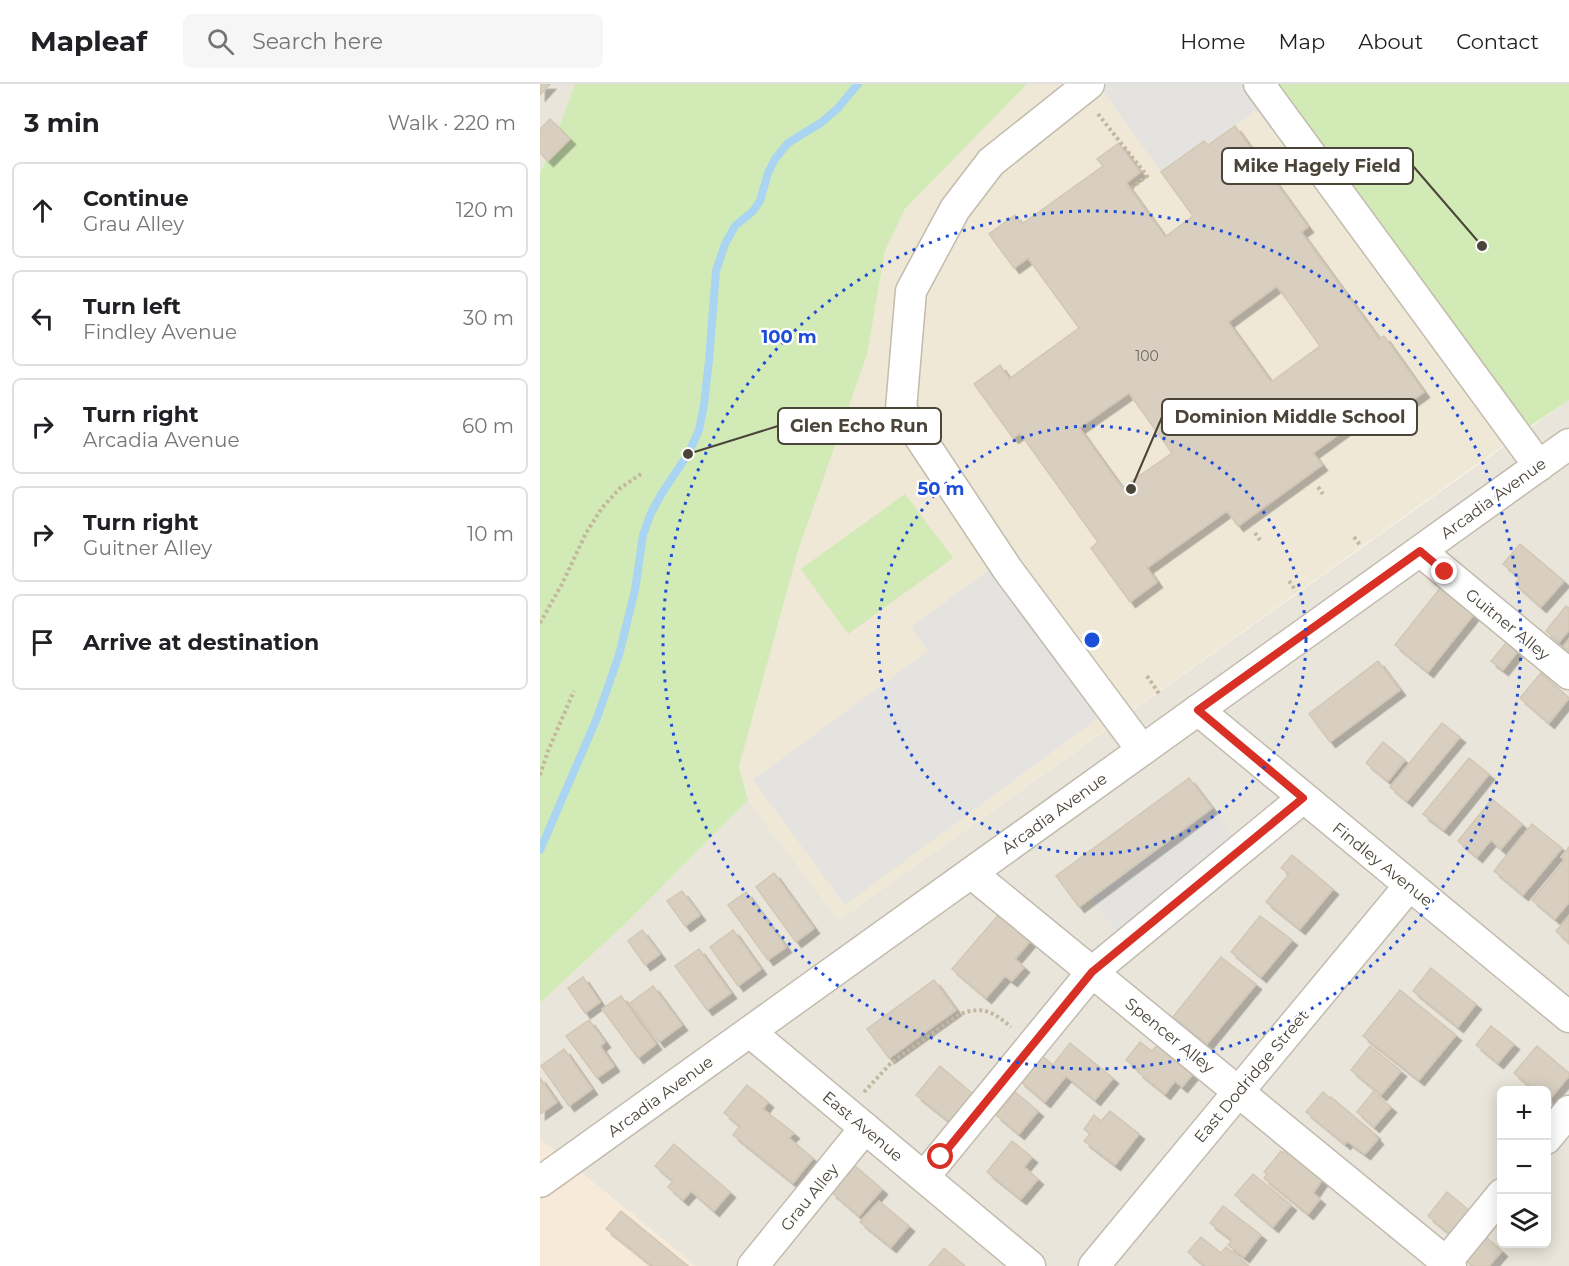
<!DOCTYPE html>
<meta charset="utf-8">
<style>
:root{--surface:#fff;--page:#f6f6f6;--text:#202124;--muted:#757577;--line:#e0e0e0}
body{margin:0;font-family:Montserrat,sans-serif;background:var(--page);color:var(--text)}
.controls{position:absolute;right:18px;bottom:18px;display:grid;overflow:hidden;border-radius:9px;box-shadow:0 3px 15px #0003}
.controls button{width:54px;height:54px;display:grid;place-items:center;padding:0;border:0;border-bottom:2px solid var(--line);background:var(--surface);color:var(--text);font:30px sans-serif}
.stop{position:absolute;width:18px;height:18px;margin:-14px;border:4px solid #d93025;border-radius:50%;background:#fff}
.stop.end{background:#d93025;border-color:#fff;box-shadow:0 2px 6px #0008}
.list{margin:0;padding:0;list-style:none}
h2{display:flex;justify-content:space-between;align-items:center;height:78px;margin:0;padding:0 24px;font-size:26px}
h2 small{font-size:20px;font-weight:400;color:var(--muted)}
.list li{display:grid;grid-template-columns:39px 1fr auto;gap:18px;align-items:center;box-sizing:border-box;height:96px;margin:0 12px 12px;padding:0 12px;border:2px solid var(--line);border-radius:9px}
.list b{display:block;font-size:22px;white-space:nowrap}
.list p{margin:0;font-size:20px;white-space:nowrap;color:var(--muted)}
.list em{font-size:20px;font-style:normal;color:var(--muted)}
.icon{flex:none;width:33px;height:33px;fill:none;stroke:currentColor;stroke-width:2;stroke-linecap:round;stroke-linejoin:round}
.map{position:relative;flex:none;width:1029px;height:1182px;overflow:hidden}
header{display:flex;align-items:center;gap:36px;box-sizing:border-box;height:84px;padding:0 30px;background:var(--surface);border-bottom:2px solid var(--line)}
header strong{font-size:28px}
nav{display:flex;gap:33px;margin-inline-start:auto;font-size:21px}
.search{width:420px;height:54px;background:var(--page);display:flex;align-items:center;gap:15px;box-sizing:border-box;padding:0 21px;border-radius:9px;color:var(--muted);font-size:22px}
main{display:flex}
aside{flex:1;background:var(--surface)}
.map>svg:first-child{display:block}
.residential{fill:#eae5da;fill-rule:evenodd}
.commercial{fill:#f7ead8}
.education{fill:#efe8d6}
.green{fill:#d2eab5}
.parking{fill:#e5e3e0}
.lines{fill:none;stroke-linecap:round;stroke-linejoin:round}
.stream{stroke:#a9d4f2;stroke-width:8}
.building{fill:#d8cfc1;stroke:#d3c7b4;stroke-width:1.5;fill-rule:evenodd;filter:url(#shadow)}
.minor-casing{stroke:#c2bbae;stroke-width:33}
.path{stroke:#c4b79f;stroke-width:4;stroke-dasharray:3 3;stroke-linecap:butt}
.minor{stroke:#fff;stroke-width:30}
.route{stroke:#d93025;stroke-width:8}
.ring{fill:none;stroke:#1d4ed8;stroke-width:3;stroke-dasharray:3 6}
.labels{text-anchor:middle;stroke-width:4.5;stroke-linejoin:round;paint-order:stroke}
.number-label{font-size:14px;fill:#6e675b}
.street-label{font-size:16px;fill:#4b4439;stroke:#fff}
.centre{fill:#1d4ed8;stroke:#fff;stroke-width:3}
.ring-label{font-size:18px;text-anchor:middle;font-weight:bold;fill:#1d4ed8;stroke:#fff;stroke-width:4.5;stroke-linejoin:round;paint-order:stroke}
.leader{fill:none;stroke:#4b4439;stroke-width:2}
.callout-dot{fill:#4b4439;stroke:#fff;stroke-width:2}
.callout{fill:#fff;stroke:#4b4439;stroke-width:2}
.callout-label{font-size:18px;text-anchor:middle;font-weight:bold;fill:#4b4439}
</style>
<header>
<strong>Mapleaf</strong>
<div class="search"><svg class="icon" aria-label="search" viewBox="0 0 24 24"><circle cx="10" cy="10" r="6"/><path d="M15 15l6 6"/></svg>Search here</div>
<nav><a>Home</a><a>Map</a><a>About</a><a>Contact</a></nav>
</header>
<main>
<aside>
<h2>3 min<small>Walk · 220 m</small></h2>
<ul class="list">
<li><svg class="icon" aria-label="ahead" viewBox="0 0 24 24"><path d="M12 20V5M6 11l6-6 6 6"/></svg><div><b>Continue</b><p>Grau Alley</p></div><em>120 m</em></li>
<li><svg class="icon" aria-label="left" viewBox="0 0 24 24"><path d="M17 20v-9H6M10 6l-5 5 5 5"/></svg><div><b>Turn left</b><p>Findley Avenue</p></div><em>30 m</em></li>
<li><svg class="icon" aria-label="right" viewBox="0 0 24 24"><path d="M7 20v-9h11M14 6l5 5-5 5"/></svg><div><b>Turn right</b><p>Arcadia Avenue</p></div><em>60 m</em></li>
<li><svg class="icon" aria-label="right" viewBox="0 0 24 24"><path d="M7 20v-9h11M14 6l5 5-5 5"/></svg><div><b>Turn right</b><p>Guitner Alley</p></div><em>10 m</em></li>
<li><svg class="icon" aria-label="arrive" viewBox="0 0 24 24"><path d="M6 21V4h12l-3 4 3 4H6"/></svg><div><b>Arrive at destination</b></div></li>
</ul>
</aside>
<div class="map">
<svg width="1029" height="1182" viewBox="0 0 1029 1182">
<defs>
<filter id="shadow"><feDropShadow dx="5.5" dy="5.5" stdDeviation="0" flood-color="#0004"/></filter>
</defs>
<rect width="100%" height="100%" fill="#f6f3ec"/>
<!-- residential -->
<g class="residential">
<polygon points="0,0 35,0 9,70 0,88"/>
<path d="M 1029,316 L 1029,1182 L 156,1182 L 0,1055 L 0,919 L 86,839 L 208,716 L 299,836 ZM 962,1006 L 1006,1006 L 1006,1160 L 962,1160 Z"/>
</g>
<!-- commercial -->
<polygon class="commercial" points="0,1055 83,1123 156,1182 0,1182"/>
<!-- education -->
<polygon class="education" points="487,0 736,0 989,343 299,836 208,716 199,683 258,467 327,271 345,167 365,125"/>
<!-- green -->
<g class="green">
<polygon points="35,0 487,0 365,125 345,167 327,271 258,467 199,683 208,716 86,839 0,919 0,88 9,70"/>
<polygon points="736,0 1029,0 1029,316 989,343"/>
<polygon points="365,410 413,474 308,550 261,485"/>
</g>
<!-- parking -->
<g class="parking">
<polygon points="558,0 736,0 742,8 668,61 664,57 621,88"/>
<polygon points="449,486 558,634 305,821 213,696 388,567 371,543"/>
<polygon points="672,724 696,759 580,852 551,814"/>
</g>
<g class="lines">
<!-- stream -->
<polyline class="stream" points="0,766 57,634 79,571 95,506 103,451 111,429 122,409 148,370 159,346 164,321 169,276 176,187 185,160 195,142 213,127 220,117 228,89 235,75 248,59 282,38 298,24 318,0"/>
</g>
<!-- building -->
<g class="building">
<polygon points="0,0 10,0 0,11"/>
<polygon points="10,35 30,55 8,77 0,69 0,45"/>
<path d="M 695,42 L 768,143 L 761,148 L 839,255 L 844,252 L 884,308 L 858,327 L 849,314 L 773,369 L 782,381 L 698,442 L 687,427 L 607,484 L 617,498 L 590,518 L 551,464 L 558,458 L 480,349 L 473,354 L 434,300 L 460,281 L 469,295 L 539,244 L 488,174 L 474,184 L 449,150 L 475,131 L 482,140 L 563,82 L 557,75 L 579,59 L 600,88 L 586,99 L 625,153 L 653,132 L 621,88 L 664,57 L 668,61 ZM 737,202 L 780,262 L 731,298 L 688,238 ZM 589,309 L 632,369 L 582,404 L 539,344 Z"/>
<polygon points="980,460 1024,497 1001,523 975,500 980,494 963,480"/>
<polygon points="901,503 934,530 888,588 855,561"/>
<polygon points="1026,522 1029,524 1029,546 1019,558 1006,547"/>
<polygon points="1029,555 1029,567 1023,563"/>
<polygon points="966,559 977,568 963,586 951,577"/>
<polygon points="838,577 860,606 790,658 769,630"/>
<polygon points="1001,589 1029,614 1009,639 980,614"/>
<polygon points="902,639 920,653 867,717 850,703"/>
<polygon points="843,658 865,676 848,697 826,679"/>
<polygon points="929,674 949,690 904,746 883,730"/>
<polygon points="649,694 672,724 539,823 516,792"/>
<polygon points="952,715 982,740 961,765 951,756 937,773 918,757"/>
<polygon points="992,740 1022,764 983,811 954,787"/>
<polygon points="1029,763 1029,818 1015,835 992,816 1025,776 1021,773"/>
<polygon points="752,771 793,805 760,845 726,818 749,790 741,784"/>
<polygon points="234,789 274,844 256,858 216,803"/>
<polygon points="142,807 160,831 145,842 127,817"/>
<polygon points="206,808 246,863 228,876 188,821"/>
<polygon points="460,829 491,856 475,875 484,883 472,897 465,892 446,914 412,885"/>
<polygon points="720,832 752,856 721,893 691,868"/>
<polygon points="1029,832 1029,859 1016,847"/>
<polygon points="102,846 120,870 105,881 88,857"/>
<polygon points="193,846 221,885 198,902 170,863"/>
<polygon points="159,865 191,909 167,926 135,882"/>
<polygon points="681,873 716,900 667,960 633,933"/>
<polygon points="891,884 936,920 918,943 873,907"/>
<polygon points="43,893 60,918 45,929 28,904"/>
<polygon points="394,896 416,926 349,974 327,945"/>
<polygon points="113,902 142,941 119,958 90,919"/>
<polygon points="860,906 916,951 879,996 823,952"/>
<polygon points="81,912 116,960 98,974 62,925"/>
<polygon points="49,936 65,958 60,962 74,982 57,994 26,952"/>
<polygon points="951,942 974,960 958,979 936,961"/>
<polygon points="621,957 657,985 642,1003 635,997 625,1010 598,988 599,986 586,976 600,958 612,967"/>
<polygon points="530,959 573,994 555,1016 526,992 505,1018 480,997 501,971 513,981"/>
<polygon points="830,962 861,987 841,1011 811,986"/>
<polygon points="997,962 1029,989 1029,992 1008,1017 1006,1006 995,1006 974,989"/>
<polygon points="24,965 52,1005 29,1022 1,982"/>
<polygon points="400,982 433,1010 410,1038 376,1011"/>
<polygon points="0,994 17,1018 0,1030"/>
<polygon points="207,1001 228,1018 223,1025 254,1049 249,1054 273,1074 253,1099 193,1051 200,1042 184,1029"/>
<polygon points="475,1008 498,1027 479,1050 456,1031"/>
<polygon points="783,1008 790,1014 791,1013 835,1050 834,1051 838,1055 825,1070 807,1057 805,1060 766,1028"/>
<polygon points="833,1008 851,1023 834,1043 817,1028"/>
<polygon points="570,1027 599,1050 575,1081 544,1057 550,1050 544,1045 554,1031 561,1037"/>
<polygon points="472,1057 492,1073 484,1083 498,1095 481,1115 447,1088"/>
<polygon points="134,1060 190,1108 174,1127 151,1107 143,1116 128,1103 133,1097 115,1082"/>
<polygon points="746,1065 783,1095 773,1109 780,1115 768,1130 724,1094 727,1090 724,1088 741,1067 743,1069"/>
<polygon points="314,1081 342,1105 319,1132 291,1108"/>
<polygon points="713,1090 751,1121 733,1143 695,1111"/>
<polygon points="907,1108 930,1127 911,1151 888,1132"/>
<polygon points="339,1117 369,1142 351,1163 320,1138"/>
<polygon points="683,1122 721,1151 704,1173 688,1161 692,1156 670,1139"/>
<polygon points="81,1127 148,1182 112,1182 90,1164 66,1145"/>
<polygon points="945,1152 962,1167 949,1182 933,1182 925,1176"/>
<polygon points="661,1153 681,1169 686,1163 709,1182 665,1182 648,1168"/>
<polygon points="404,1164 425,1182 389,1182"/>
</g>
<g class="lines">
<!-- minor casing -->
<g class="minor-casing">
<g id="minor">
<polyline points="549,0 451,78 415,125 371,207 361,325 468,486 602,666"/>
<polyline points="719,0 999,382"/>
<polyline points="880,467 1029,590"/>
<polyline points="658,626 1029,933"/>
<polyline points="431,789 911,1182"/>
<polyline points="210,948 490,1182"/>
<polyline points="1006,1055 1029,1027"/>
<polyline points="384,1093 552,888 763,714"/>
<polyline points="0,1098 1029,360"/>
<polyline points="213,1182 325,1044"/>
<polyline points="554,1182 869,802"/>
<polyline points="903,1182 962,1110"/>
</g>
</g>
<!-- path -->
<g class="path">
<polyline points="558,30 607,92 590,105"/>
<polyline points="778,403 783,410"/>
<polyline points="715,449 720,456"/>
<polyline points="814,453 820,461"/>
<polyline points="749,497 756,507"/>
<polyline points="0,539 22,500 46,449 62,424 79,405 101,390"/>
<polyline points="607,592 620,611"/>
<polyline points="0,691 8,667 34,607"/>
<path d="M 324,1008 L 352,978 L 418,931 C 442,921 452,927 471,943"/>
</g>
<!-- minor -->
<use href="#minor" class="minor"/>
</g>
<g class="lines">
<!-- route -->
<polyline class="route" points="401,1073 552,888 763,714 658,626 880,467 905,488"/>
</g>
<!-- distance rings -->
<g class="ring">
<circle cx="552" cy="556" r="214"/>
<circle cx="552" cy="556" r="429"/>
</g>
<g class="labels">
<!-- number labels -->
<g class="number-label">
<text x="607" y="277">100</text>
</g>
<!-- street labels -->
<g class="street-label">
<text transform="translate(953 414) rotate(-36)" y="6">Arcadia Avenue</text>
<text transform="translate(968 540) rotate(39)" y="6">Guitner Alley</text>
<text transform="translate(514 729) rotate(-36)" y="6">Arcadia Avenue</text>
<text transform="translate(843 780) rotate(39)" y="6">Findley Avenue</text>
<text transform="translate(630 951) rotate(39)" y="6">Spencer Alley</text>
<text transform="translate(711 992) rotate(-50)" y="6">East Dodridge Street</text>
<text transform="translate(120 1012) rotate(-36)" y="6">Arcadia Avenue</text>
<text transform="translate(323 1042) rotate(40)" y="6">East Avenue</text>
<text transform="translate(269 1113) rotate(-51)" y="6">Grau Alley</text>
</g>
</g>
<circle cx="552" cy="556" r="9" class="centre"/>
<g class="ring-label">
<text x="249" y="259">100 m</text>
<text x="401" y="411">50 m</text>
</g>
<!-- callouts -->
<path class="leader" d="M942 162L873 82M591 405L622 333M148 370L238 342"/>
<g class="callout-dot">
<circle cx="942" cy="162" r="6"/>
<circle cx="591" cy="405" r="6"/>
<circle cx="148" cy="370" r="6"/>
</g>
<g class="callout">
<rect x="682" y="64" width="191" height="36" rx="6"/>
<rect x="622" y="315" width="255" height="36" rx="6"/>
<rect x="238" y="324" width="163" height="36" rx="6"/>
</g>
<g class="callout-label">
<text x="777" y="88">Mike Hagely Field</text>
<text x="750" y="339">Dominion Middle School</text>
<text x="319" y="348">Glen Echo Run</text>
</g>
</svg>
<div class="controls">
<button>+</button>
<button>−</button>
<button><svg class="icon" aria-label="layers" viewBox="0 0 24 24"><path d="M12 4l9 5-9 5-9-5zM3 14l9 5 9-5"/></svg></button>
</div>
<div class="stop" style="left:401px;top:1073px"></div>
<div class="stop end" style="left:905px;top:488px"></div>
</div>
</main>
